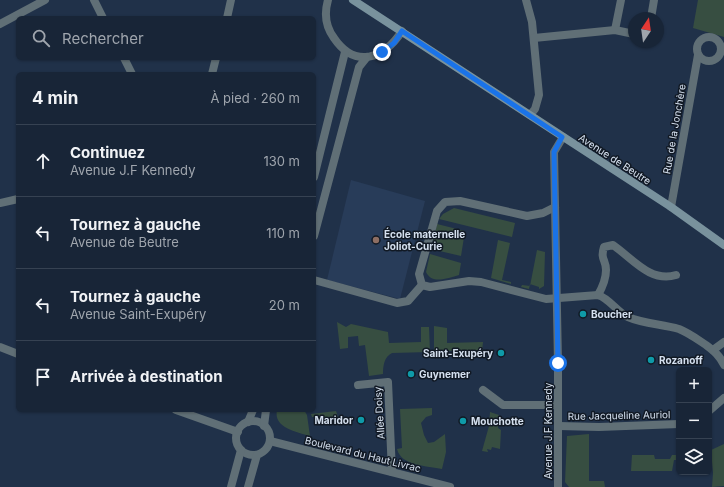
<!DOCTYPE html>
<html lang="fr">
<meta charset="utf-8">
<style>
:root{--surface:#182537;--page:#253142;--text:#f1f3f6;--muted:#9fa5ad;--line:#364252}
body{margin:0;font-family:Inter,sans-serif;background:var(--page);color:var(--text)}
.controls{position:absolute;right:12px;bottom:12px;display:grid;overflow:hidden;border-radius:6px;box-shadow:0 1px 3px #0004}
.controls button{width:36px;height:36px;display:grid;place-items:center;padding:0;border:0;border-bottom:1px solid var(--line);background:var(--surface);color:var(--text);font:20px sans-serif}
.compass{position:absolute;left:628px;top:12px;width:36px;height:36px;border-radius:50%;background:var(--surface);box-shadow:0 1px 3px #0004;rotate:13deg}
.stop{position:absolute;width:12px;height:12px;margin:-9px;border:3px solid #1a73e8;border-radius:50%;background:#fff}
.stop.end{background:#1a73e8;border-color:#fff;box-shadow:0 1px 4px #0008}
.list{margin:0;padding:0;list-style:none}
h2{display:flex;justify-content:space-between;align-items:center;height:52px;margin:0;padding:0 16px;font-size:17px}
h2 small{font-size:13px;font-weight:400;color:var(--muted)}
.list li{display:grid;grid-template-columns:26px 1fr auto;gap:12px;align-items:center;box-sizing:border-box;height:72px;padding:0 16px;border-top:1px solid var(--line)}
.list b{display:block;font-size:15px;white-space:nowrap}
.list p{margin:0;font-size:13px;white-space:nowrap;color:var(--muted)}
.list em{font-size:13px;font-style:normal;color:var(--muted)}
.icon{flex:none;width:22px;height:22px;fill:none;stroke:currentColor;stroke-width:2;stroke-linecap:round;stroke-linejoin:round}
.map{position:relative;flex:none;width:724px;height:487px;overflow:hidden}
.search{position:absolute;background:var(--surface);box-shadow:0 1px 3px #0004;left:16px;top:16px;width:300px;height:44px;display:flex;align-items:center;gap:10px;box-sizing:border-box;padding:0 14px;border-radius:6px;color:var(--muted);font-size:15px}
.panel{position:absolute;background:var(--surface);box-shadow:0 1px 3px #0004;left:16px;top:72px;width:300px;height:340px;border-radius:6px}
.map>svg:first-child{display:block}
.built{fill:#283c59}
.green{fill:#374e41}
.lines{fill:none;stroke-linecap:round;stroke-linejoin:round}
.street{stroke:#606f76;stroke-width:8}
.secondary{stroke:#79929d;stroke-width:8}
.route{stroke:#1a73e8;stroke-width:5}
.education-dot{fill:#8d6e63;stroke:#111924;stroke-width:1.5}
.culture-dot{fill:#0f9aa8;stroke:#111924;stroke-width:1.5}
.labels{text-anchor:middle;stroke-width:3;stroke-linejoin:round;paint-order:stroke}
.street-label{font-size:10px;fill:#d5e0ef;stroke:#111924}
.poi-label{font-size:10px;font-weight:bold;fill:#d5e0ef;stroke:#111924;text-anchor:start}
</style>
<div class="map">
<svg width="724" height="487" viewBox="0 0 724 487">
<rect width="100%" height="100%" fill="#203149"/>
<!-- built -->
<polygon class="built" points="351,180 425,201 400,299 327,280"/>
<!-- green -->
<g class="green">
<polygon points="698,0 724,0 724,37 693,28"/>
<polygon points="454,208 515,223 512,237 439,219 443,214"/>
<polygon points="437,224 465,231 461,256 431,249"/>
<polygon points="498,240 510,243 502,280 511,282 511,284 491,278"/>
<polygon points="537,250 545,252 544,286 539,289 539,287 530,284 529,289 521,287 522,285 530,286"/>
<path d="M 430,254 L 461,263 L 459,275 C 448,278 432,285 426,272 Z"/>
<path d="M 337,322 L 346,327 L 351,324 L 388,332 L 389,343 L 421,342 L 421,327 L 429,327 L 430,352 L 392,353 C 384,357 383,366 383,374 L 369,376 L 365,345 L 359,346 L 358,336 L 348,337 L 348,348 L 340,349 Z"/>
<polygon points="434,326 447,328 447,343 483,342 482,351 434,351"/>
<path d="M 432,408 L 432,415 L 426,417 L 421,423 L 424,435 L 428,443 L 434,442 L 445,434 L 446,452 L 442,469 C 428,466 401,466 397,449 L 402,448 L 400,409 Z"/>
<path d="M 277,410 L 304,410 L 307,415 L 310,436 C 297,432 273,428 277,410 Z"/>
<polygon points="336,411 340,423 327,422 327,417 312,417 311,414"/>
<polygon points="490,412 499,415 498,428 501,430 500,449 492,447 491,450 487,449 488,452 482,451 489,426"/>
<polygon points="589,434 589,481 604,481 605,487 569,487 565,482 567,436"/>
<polygon points="724,444 724,486 712,487 713,473 711,450"/>
<polygon points="632,455 654,455 655,459 670,459 672,455 679,455 679,460 674,460 672,471 631,471"/>
</g>
<g class="lines">
<!-- street -->
<g class="street">
<polyline points="94,0 103,18"/>
<path d="M 328,0 C 324,14 325,26 334,38 C 355,69 384,59 402,31"/>
<polyline points="526,0 532,22 539,95 535,109 530,115"/>
<polyline points="227,18 231,0"/>
<polyline points="651,18 654,0"/>
<polyline points="0,24 45,0"/>
<polyline points="615,30 621,0"/>
<circle cx="709" cy="49" r="12"/>
<polyline points="534,38 615,30 634,34"/>
<polyline points="124,58 132,74"/>
<polyline points="212,74 216,58"/>
<polyline points="314,177 345,52"/>
<polyline points="0,203 18,199"/>
<path d="M 555,207 L 543,213 L 527,216 L 460,201 L 445,202 L 437,211 L 419,274 L 422,285 L 430,287 L 469,281 L 481,282 L 546,299 L 598,295 C 610,299 617,312 628,317 C 644,324 662,324 679,329 C 689,333 697,339 706,345 C 714,351 720,356 724,365"/>
<polyline points="671,207 698,55"/>
<polyline points="314,236 359,67 367,57"/>
<polyline points="314,280 397,303 408,301 422,285"/>
<path d="M 598,295 C 602,288 606,278 606,270 C 606,259 600,260 604,247 L 613,245 C 632,258 650,283 676,275"/>
<polyline points="0,347 18,354"/>
<polyline points="713,350 724,342"/>
<polyline points="358,385 388,382 392,472"/>
<polyline points="483,390 503,405 558,405"/>
<polyline points="176,410 238,432"/>
<polyline points="709,411 724,398"/>
<circle cx="253" cy="438" r="17"/>
<polyline points="248,422 253,410"/>
<polyline points="264,426 266,410"/>
<polyline points="559,426 599,427 679,424"/>
<polyline points="270,441 450,487"/>
<polyline points="231,487 241,450"/>
<polyline points="248,487 257,455"/>
<polyline points="558,487 558,363 554,152 563,137"/>
</g>
<!-- secondary -->
<polyline class="secondary" points="353,0 671,207 724,245"/>
</g>
<g class="lines">
<!-- route -->
<polyline class="route" points="382,52 394,43 402,31 562,137 554,152 558,363"/>
</g>
<!-- markers -->
<circle class="education-dot" cx="376" cy="240" r="4"/>
<g class="culture-dot">
<circle cx="583" cy="314" r="4"/>
<circle cx="501" cy="353" r="4"/>
<circle cx="651" cy="360" r="4"/>
<circle cx="411" cy="374" r="4"/>
<circle cx="361" cy="420" r="4"/>
<circle cx="463" cy="421" r="4"/>
</g>
<g class="labels">
<!-- street labels -->
<g class="street-label">
<text transform="translate(674 129) rotate(-80)" y="4">Rue de la Jonchère</text>
<text transform="translate(615 159) rotate(33)" y="4">Avenue de Beutre</text>
<text transform="translate(379 413) rotate(-94)" y="4">Allée Doisy</text>
<text transform="translate(619 415) rotate(-1)" y="4">Rue Jacqueline Auriol</text>
<text transform="translate(548 431) rotate(-90)" y="4">Avenue J.F Kennedy</text>
<text transform="translate(363 454) rotate(14)" y="4">Boulevard du Haut Livrac</text>
</g>
<!-- poi labels -->
<g class="poi-label">
<text x="384" y="238">École maternelle<tspan x="384" dy="12">Joliot-Curie</tspan></text>
<text x="591" y="318">Boucher</text>
<text x="493" y="357" text-anchor="end">Saint-Exupéry</text>
<text x="659" y="364">Rozanoff</text>
<text x="419" y="378">Guynemer</text>
<text x="353" y="424" text-anchor="end">Maridor</text>
<text x="471" y="425">Mouchotte</text>
</g>
</g>
</svg>
<div class="controls">
<button>+</button>
<button>−</button>
<button><svg class="icon" aria-label="layers" viewBox="0 0 24 24"><path d="M12 4l9 5-9 5-9-5zM3 14l9 5 9-5"/></svg></button>
</div>
<svg class="compass" viewBox="-18 -18 36 36"><path d="M0-13l5 13h-10z" fill="#e53935"/><path d="M0 13l5-13h-10z" fill="#9fa5ad"/></svg>
<div class="stop" style="left:558px;top:363px"></div>
<div class="stop end" style="left:382px;top:52px"></div>
<div class="search"><svg class="icon" aria-label="search" viewBox="0 0 24 24"><circle cx="10" cy="10" r="6"/><path d="M15 15l6 6"/></svg>Rechercher</div>
<section class="panel">
<h2>4 min<small>À pied · 260 m</small></h2>
<ul class="list">
<li><svg class="icon" aria-label="ahead" viewBox="0 0 24 24"><path d="M12 20V5M6 11l6-6 6 6"/></svg><div><b>Continuez</b><p>Avenue J.F Kennedy</p></div><em>130 m</em></li>
<li><svg class="icon" aria-label="left" viewBox="0 0 24 24"><path d="M17 20v-9H6M10 6l-5 5 5 5"/></svg><div><b>Tournez à gauche</b><p>Avenue de Beutre</p></div><em>110 m</em></li>
<li><svg class="icon" aria-label="left" viewBox="0 0 24 24"><path d="M17 20v-9H6M10 6l-5 5 5 5"/></svg><div><b>Tournez à gauche</b><p>Avenue Saint-Exupéry</p></div><em>20 m</em></li>
<li><svg class="icon" aria-label="arrive" viewBox="0 0 24 24"><path d="M6 21V4h12l-3 4 3 4H6"/></svg><div><b>Arrivée à destination</b></div></li>
</ul>
</section>
</div>
